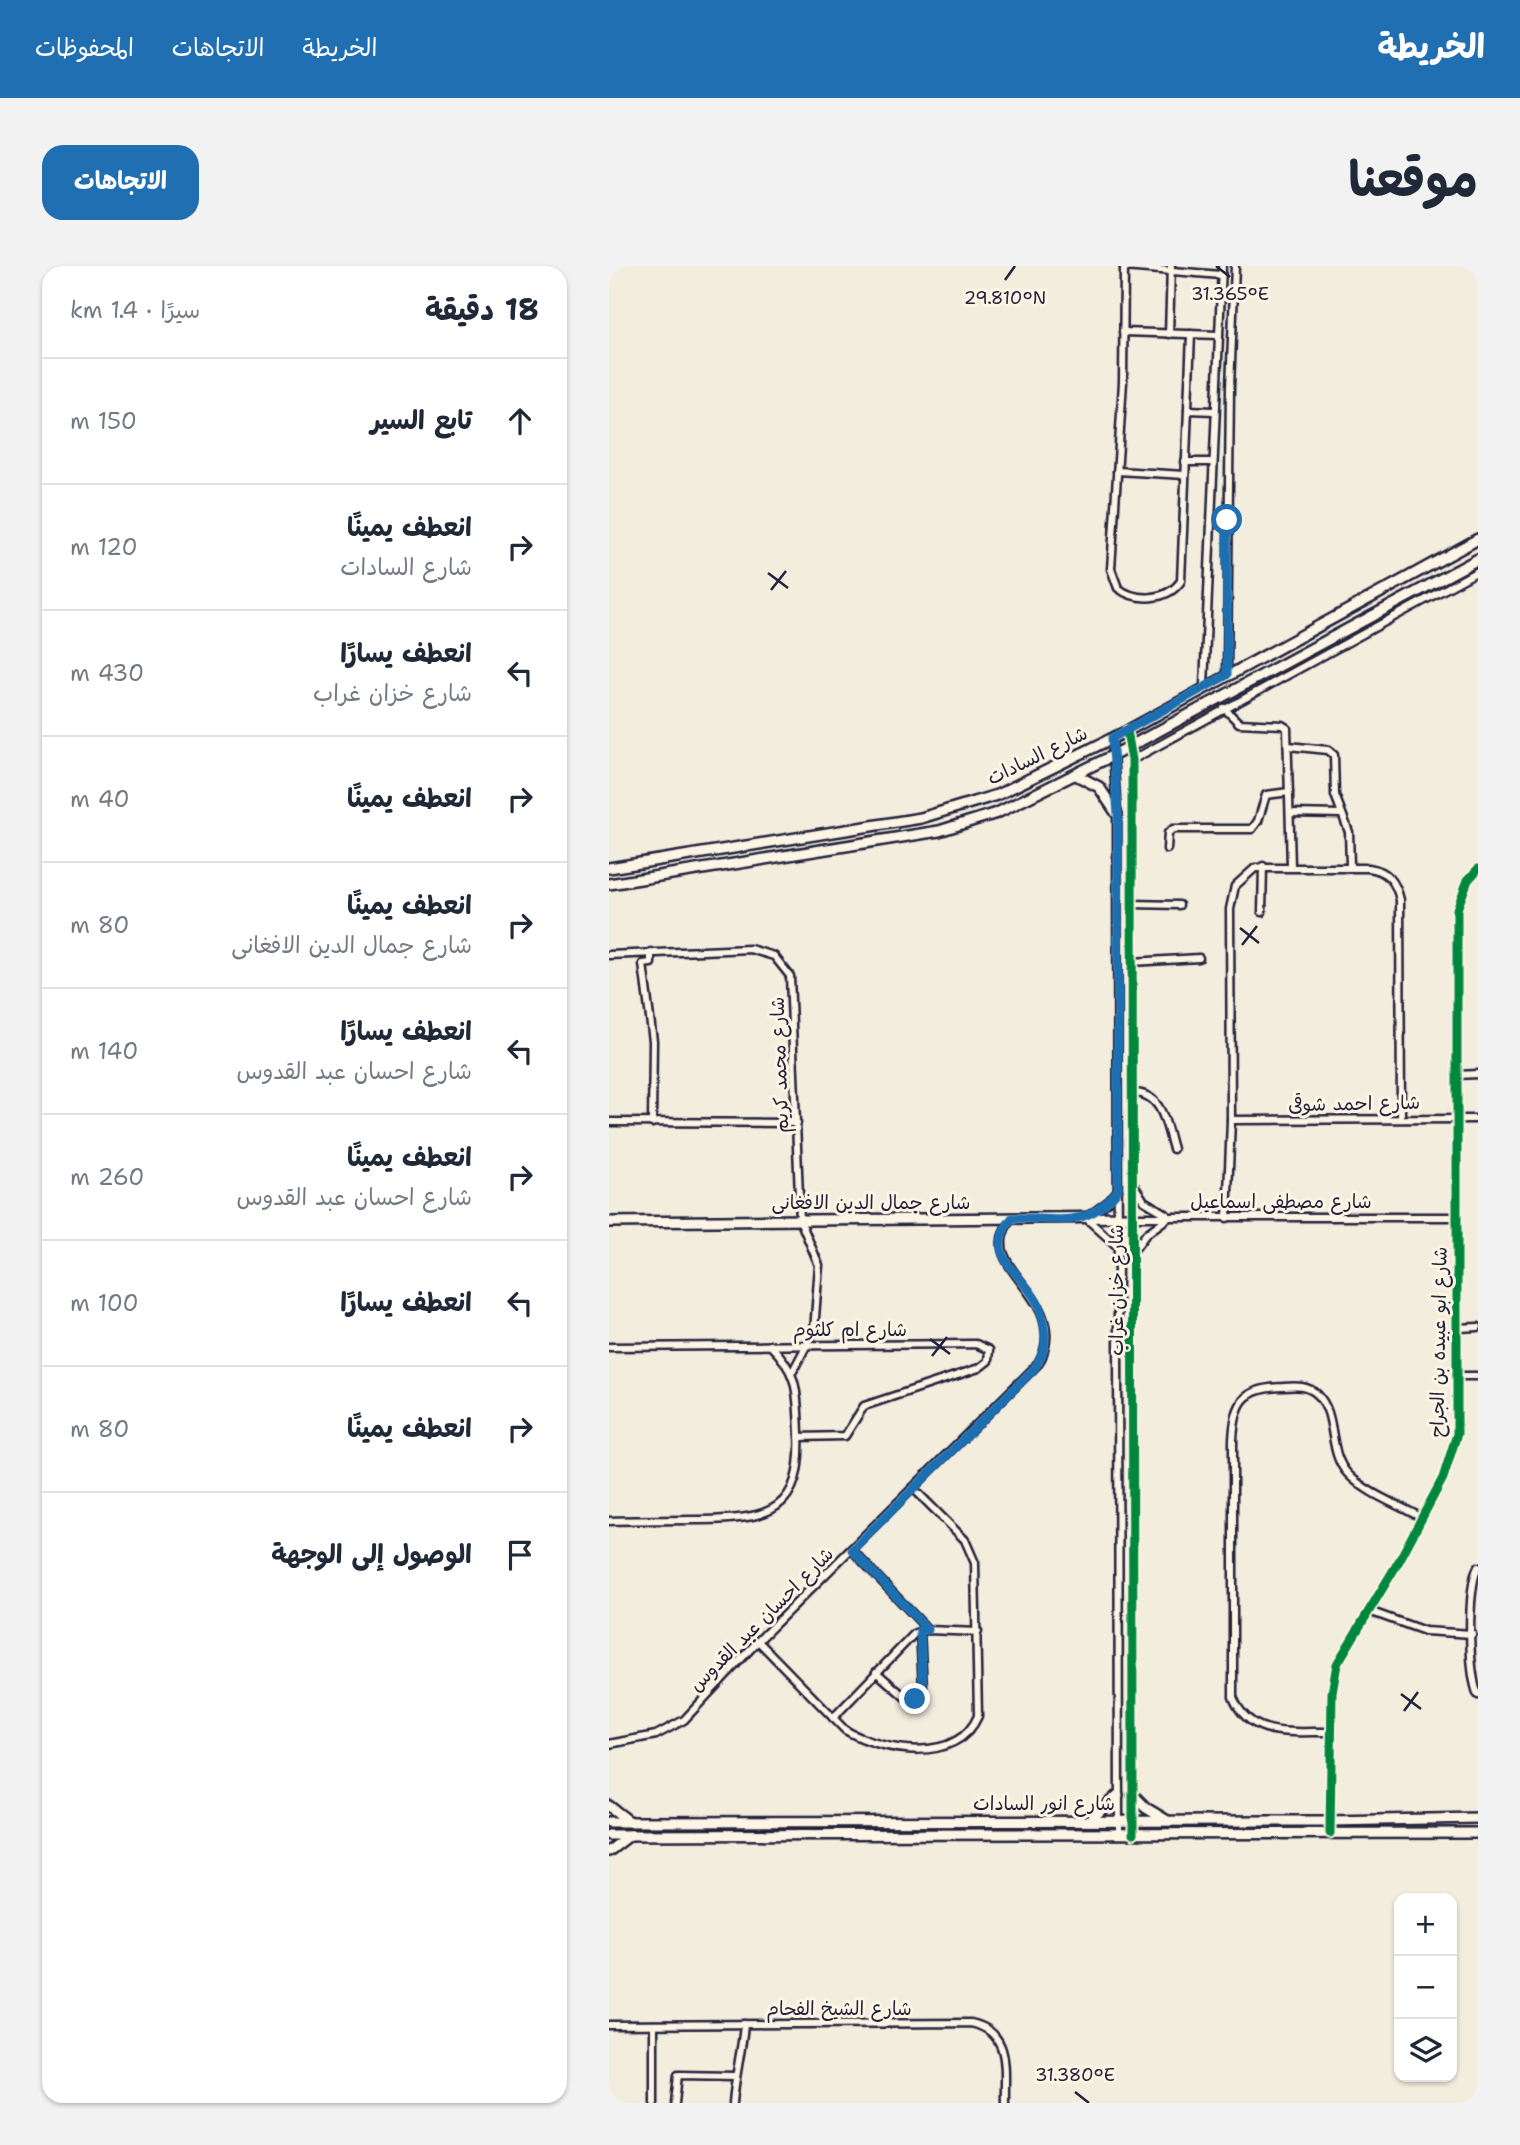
<!DOCTYPE html>
<html lang="ar">
<meta charset="utf-8">
<style>
:root{--surface:#fff;--page:#f2f2f3;--text:#1f2937;--muted:#747a83;--line:#e0e1e3;--accent:#1f6fb2}
body{margin:0;font-family:"Shantell Sans","Playpen Sans Arabic",sans-serif;background:var(--page);color:var(--text);direction:rtl}
.controls{position:absolute;right:21px;bottom:21px;display:grid;overflow:hidden;border-radius:14px;box-shadow:0 2px 5px #0004}
.controls button{width:63px;height:63px;display:grid;place-items:center;padding:0;border:0;border-bottom:2px solid var(--line);background:var(--surface);color:var(--text);font:35px sans-serif}
.stop{position:absolute;width:21px;height:21px;margin:-16px;border:5px solid #1f6fb2;border-radius:50%;background:#fff}
.stop.end{background:#1f6fb2;border-color:#fff;box-shadow:0 2px 7px #0008}
.list{margin:0;padding:0;list-style:none}
h2{display:flex;justify-content:space-between;align-items:center;height:91px;margin:0;padding:0 28px;font-size:30px}
h2 small{font-size:23px;font-weight:400;color:var(--muted)}
.list li{display:grid;grid-template-columns:46px 1fr auto;gap:21px;align-items:center;box-sizing:border-box;height:126px;padding:0 28px;border-top:2px solid var(--line)}
.list b{display:block;font-size:26px;white-space:nowrap}
.list p{margin:0;font-size:23px;white-space:nowrap;color:var(--muted)}
.list em{font-size:23px;font-style:normal;color:var(--muted)}
.icon{flex:none;width:38px;height:38px;fill:none;stroke:currentColor;stroke-width:2;stroke-linecap:round;stroke-linejoin:round}
.map{position:relative;flex:none;width:869px;height:1837px;overflow:hidden;direction:ltr;border-radius:21px}
header{display:flex;align-items:center;gap:42px;box-sizing:border-box;height:98px;padding:0 35px;background:var(--accent);color:#fff}
header strong{font-size:33px}
nav{display:flex;gap:38px;margin-inline-start:auto;font-size:24px}
.intro{display:flex;align-items:center;justify-content:space-between;box-sizing:border-box;height:168px;padding:0 42px}
h1{margin:0;font-size:49px}
.button{padding:18px 32px;border-radius:21px;background:var(--accent);color:#fff;font-size:24px;font-weight:700}
main{display:flex;gap:42px;padding:0 42px}
aside{flex:1;background:var(--surface);border-radius:21px;box-shadow:0 2px 5px #0004}
.map>svg:first-child{display:block}
.lines{fill:none;stroke-linecap:round;stroke-linejoin:round}
.street-casing{stroke:#22223b;stroke-width:11}
.secondary-casing{stroke:#22223b;stroke-width:14}
.street{stroke:#fcf5e5;stroke-width:6}
.secondary{stroke:#fcf5e5;stroke-width:9}
.cycleway-casing{stroke:#fcf5e5;stroke-width:13}
.cycleway{stroke:#00873e;stroke-width:9}
.route{stroke:#1f6fb2;stroke-width:9}
.ticks{fill:none;stroke:#22223b;stroke-width:2.5}
.labels{text-anchor:middle;stroke-width:6;stroke-linejoin:round;paint-order:stroke}
.street-label{font-size:19px;fill:#22223b;stroke:#fcf5e5}
.ticks-label{font-size:18px;text-anchor:middle;fill:#22223b;stroke:#fcf5e5;stroke-width:6;stroke-linejoin:round;paint-order:stroke}
</style>
<header>
<strong>الخريطة</strong>
<nav><a>الخريطة</a><a>الاتجاهات</a><a>المحفوظات</a></nav>
</header>
<div class="intro"><h1>موقعنا</h1><a class="button">الاتجاهات</a></div>
<main>
<div class="map">
<svg width="869" height="1837" viewBox="0 0 869 1837">
<rect width="100%" height="100%" fill="#f3edde"/>
<filter id="ink" filterUnits="userSpaceOnUse"><feTurbulence type="fractalNoise" baseFrequency=".0143" numOctaves="2"/><feDisplacementMap in="SourceGraphic" scale="14" xChannelSelector="R" yChannelSelector="G"/><feConvolveMatrix kernelMatrix="1 2 1 2 8 2 1 2 1" color-interpolation-filters="sRGB"/></filter>
<g filter="url(#ink)">
<g class="lines">
<!-- street casing -->
<g class="street-casing">
<g id="street">
<path d="M 515,0 L 514,116 L 502,303 L 509,322 C 527,336 558,335 572,315 L 582,68"/>
<polyline points="515,1 612,9"/>
<polyline points="514,66 610,69"/>
<polyline points="560,68 562,0"/>
<polyline points="579,144 605,145"/>
<polyline points="576,196 602,196"/>
<polyline points="508,205 576,209"/>
<polyline points="618,409 621,121 626,0"/>
<polyline points="595,420 613,0"/>
<polyline points="615,442 630,457 673,459 678,462 682,600"/>
<polyline points="518,465 523,494 524,1568"/>
<polyline points="503,472 508,548 510,1568"/>
<polyline points="679,480 719,484 725,489 726,529 740,566 741,600"/>
<polyline points="523,494 869,305"/>
<polyline points="681,547 732,548"/>
<polyline points="558,583 559,567 564,563 643,563 649,555 657,529 680,526"/>
<polyline points="523,638 570,639"/>
<polyline points="653,646 654,600"/>
<polyline points="42,686 42,697 34,698 44,775 43,857"/>
<polyline points="0,689 141,683 165,690 181,710 191,954 210,999 205,1065 184,1105"/>
<polyline points="523,696 590,692"/>
<polyline points="848,809 869,808"/>
<path d="M 523,827 C 554,826 557,860 564,883"/>
<polyline points="622,854 869,853"/>
<polyline points="0,856 188,857"/>
<polyline points="525,919 535,935 557,948"/>
<polyline points="509,924 500,935 477,952 509,981"/>
<polyline points="525,951 848,951"/>
<path d="M 618,952 L 622,854 L 621,643 L 626,620 L 646,602 L 760,602 C 779,605 787,616 791,634 L 792,852"/>
<polyline points="525,984 537,968 560,951"/>
<polyline points="849,1062 869,1061"/>
<polyline points="0,1081 367,1078 380,1084 379,1095 370,1102 255,1140 236,1170 190,1171"/>
<polyline points="849,1110 869,1110"/>
<path d="M 0,1255 C 30,1254 61,1254 91,1254 C 160,1253 194,1247 190,1166 C 188,1127 190,1107 161,1079"/>
<polyline points="243,1284 319,1364"/>
<path d="M 869,1301 C 858,1322 859,1407 869,1429"/>
<polyline points="760,1345 816,1365 863,1368"/>
<path d="M 149,1375 L 236,1464 C 274,1486 348,1499 369,1450 L 366,1297 L 356,1274 L 304,1222"/>
<polyline points="267,1406 296,1431 310,1431 314,1422 311,1365"/>
<polyline points="224,1452 306,1367 319,1364 369,1366"/>
<path d="M 723,1466 C 684,1465 641,1474 624,1431 L 624,1174 C 626,1136 634,1122 674,1121 C 687,1120 699,1119 709,1129 C 729,1150 718,1186 739,1208 C 758,1228 790,1239 813,1252"/>
<path d="M 0,1478 L 47,1469 L 75,1454 L 149,1375 L 430,1097 C 465,1030 361,1003 403,952"/>
<polyline points="721,1567 723,1427 728,1398 790,1295 834,1212 848,1168 848,643 859,614 869,603"/>
<path d="M 0,1759 L 362,1757 C 403,1766 395,1803 396,1837"/>
<polyline points="45,1759 45,1837"/>
<polyline points="66,1837 69,1809 126,1810"/>
<path d="M 124,1837 C 126,1809 133,1785 135,1758"/>
</g>
</g>
<!-- secondary casing -->
<g class="secondary-casing">
<g id="secondary">
<polyline points="467,509 490,521 508,548"/>
<polyline points="0,602 312,552 388,529 518,465 869,273"/>
<polyline points="0,618 330,565 388,547 505,489 869,293"/>
<polyline points="0,956 525,951"/>
<polyline points="524,1529 537,1542 557,1554"/>
<polyline points="0,1540 21,1556"/>
<polyline points="480,1555 509,1529"/>
<polyline points="0,1556 721,1555 869,1552"/>
<polyline points="0,1569 869,1567"/>
<polyline points="0,1585 21,1569"/>
</g>
</g>
<!-- street -->
<use href="#street" class="street"/>
<!-- secondary -->
<use href="#secondary" class="secondary"/>
<!-- cycleway casing -->
<g class="cycleway-casing">
<g id="cycleway">
<polyline points="518,465 523,494 524,1568"/>
<polyline points="721,1567 723,1427 728,1398 790,1295 834,1212 848,1168 848,643 859,614 869,603"/>
</g>
</g>
<!-- cycleway -->
<use href="#cycleway" class="cycleway"/>
</g>
</g>
<g class="lines" filter="url(#ink)">
<!-- route -->
<path class="route" d="M 306,1433 L 314,1422 L 311,1364 L 319,1364 L 243,1284 L 424,1104 C 433,1093 437,1082 436,1068 C 434,1054 433,1043 425,1031 C 407,1002 374,988 403,952 C 450,952 477,964 509,924 L 509,548 L 503,472 L 618,409 L 618,254"/>
</g>
<!-- ticks -->
<path class="ticks" d="M 607,0 L 621,11M 396,14 L 406,0M 159,307 L 179,322M 162,324 L 177,305M 631,662 L 650,677M 633,679 L 648,660M 321,1073 L 341,1088M 323,1090 L 338,1071M 792,1428 L 812,1443M 795,1445 L 809,1426M 466,1826 L 480,1837"/>
<g class="labels">
<!-- street labels -->
<g class="street-label">
<text transform="translate(428 489) rotate(-26)" y="7">شارع السادات</text>
<text transform="translate(170 799) rotate(-92)" y="7">شارع محمد كريم</text>
<text transform="translate(745 837) rotate(-1)" y="7">شارع احمد شوقى</text>
<text x="672" y="942">شارع مصطفى اسماعيل</text>
<text x="262" y="943">شارع جمال الدين الافغانى</text>
<text transform="translate(507 1024) rotate(-90)" y="7">شارع خزان غراب</text>
<text x="241" y="1070">شارع ام كلثوم</text>
<text transform="translate(829 1076) rotate(-89)" y="7">شارع ابو عبيده بن الجراح</text>
<text transform="translate(152 1353) rotate(-45)" y="7">شارع احسان عبد القدوس</text>
<text x="435" y="1544">شارع انور السادات</text>
<text x="230" y="1749">شارع الشيخ الفحام</text>
</g>
</g>
<g class="ticks-label">
<text x="621" y="34">31.365°E</text>
<text x="396" y="38">29.810°N</text>
<text x="466" y="1815">31.380°E</text>
</g>
</svg>
<div class="controls">
<button>+</button>
<button>−</button>
<button><svg class="icon" aria-label="layers" viewBox="0 0 24 24"><path d="M12 4l9 5-9 5-9-5zM3 14l9 5 9-5"/></svg></button>
</div>
<div class="stop" style="left:618px;top:254px"></div>
<div class="stop end" style="left:306px;top:1433px"></div>
</div>
<aside>
<h2>18 دقيقة<small>سيرًا · 1.4 km</small></h2>
<ul class="list">
<li><svg class="icon" aria-label="ahead" viewBox="0 0 24 24"><path d="M12 20V5M6 11l6-6 6 6"/></svg><div><b>تابع السير</b></div><em>150 m</em></li>
<li><svg class="icon" aria-label="right" viewBox="0 0 24 24"><path d="M7 20v-9h11M14 6l5 5-5 5"/></svg><div><b>انعطف يمينًا</b><p>شارع السادات</p></div><em>120 m</em></li>
<li><svg class="icon" aria-label="left" viewBox="0 0 24 24"><path d="M17 20v-9H6M10 6l-5 5 5 5"/></svg><div><b>انعطف يسارًا</b><p>شارع خزان غراب</p></div><em>430 m</em></li>
<li><svg class="icon" aria-label="right" viewBox="0 0 24 24"><path d="M7 20v-9h11M14 6l5 5-5 5"/></svg><div><b>انعطف يمينًا</b></div><em>40 m</em></li>
<li><svg class="icon" aria-label="right" viewBox="0 0 24 24"><path d="M7 20v-9h11M14 6l5 5-5 5"/></svg><div><b>انعطف يمينًا</b><p>شارع جمال الدين الافغانى</p></div><em>80 m</em></li>
<li><svg class="icon" aria-label="left" viewBox="0 0 24 24"><path d="M17 20v-9H6M10 6l-5 5 5 5"/></svg><div><b>انعطف يسارًا</b><p>شارع احسان عبد القدوس</p></div><em>140 m</em></li>
<li><svg class="icon" aria-label="right" viewBox="0 0 24 24"><path d="M7 20v-9h11M14 6l5 5-5 5"/></svg><div><b>انعطف يمينًا</b><p>شارع احسان عبد القدوس</p></div><em>260 m</em></li>
<li><svg class="icon" aria-label="left" viewBox="0 0 24 24"><path d="M17 20v-9H6M10 6l-5 5 5 5"/></svg><div><b>انعطف يسارًا</b></div><em>100 m</em></li>
<li><svg class="icon" aria-label="right" viewBox="0 0 24 24"><path d="M7 20v-9h11M14 6l5 5-5 5"/></svg><div><b>انعطف يمينًا</b></div><em>80 m</em></li>
<li><svg class="icon" aria-label="arrive" viewBox="0 0 24 24"><path d="M6 21V4h12l-3 4 3 4H6"/></svg><div><b>الوصول إلى الوجهة</b></div></li>
</ul>
</aside>
</main>
